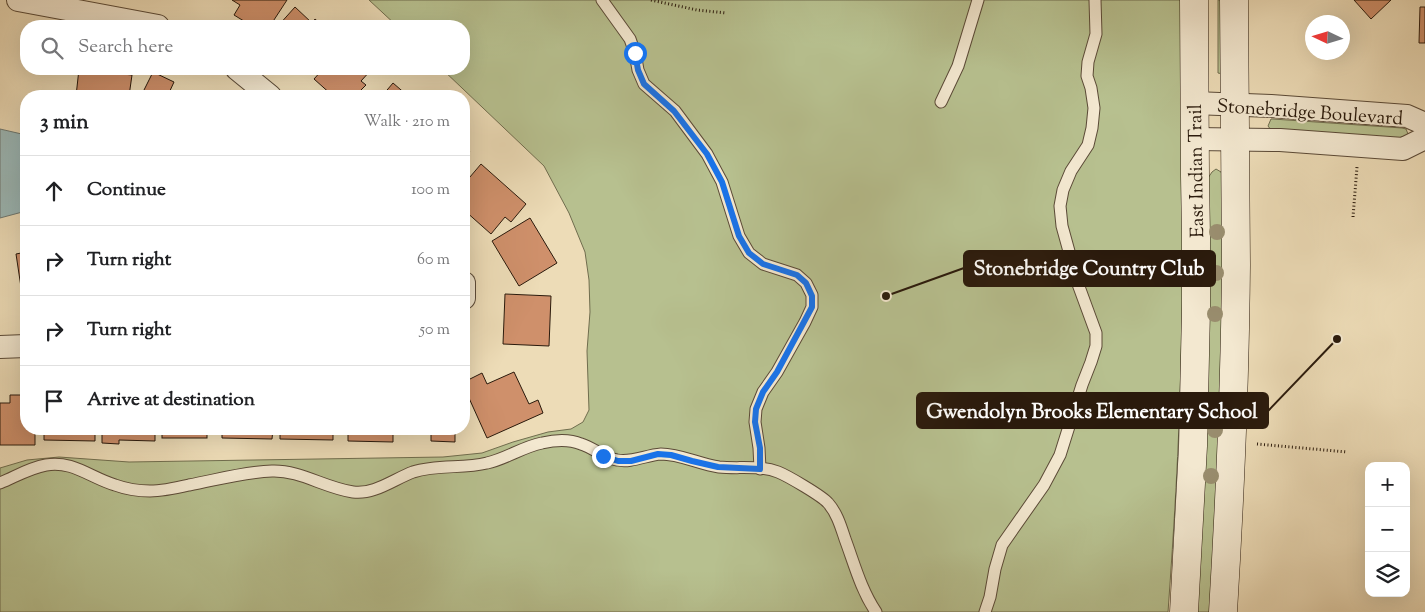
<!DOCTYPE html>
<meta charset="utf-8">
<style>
:root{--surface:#fff;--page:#f2f2f2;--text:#202124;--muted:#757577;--line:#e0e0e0}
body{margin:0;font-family:"Sorts Mill Goudy",serif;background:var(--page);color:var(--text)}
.controls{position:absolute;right:15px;bottom:15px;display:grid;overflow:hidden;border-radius:10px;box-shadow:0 5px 20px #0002}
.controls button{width:45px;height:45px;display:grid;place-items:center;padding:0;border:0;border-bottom:1px solid var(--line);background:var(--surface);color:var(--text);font:25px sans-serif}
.compass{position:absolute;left:1305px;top:15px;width:45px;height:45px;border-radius:50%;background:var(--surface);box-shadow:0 5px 20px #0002;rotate:274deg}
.stop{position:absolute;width:15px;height:15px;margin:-11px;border:4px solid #1a73e8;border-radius:50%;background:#fff}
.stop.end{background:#1a73e8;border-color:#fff;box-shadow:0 1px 5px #0008}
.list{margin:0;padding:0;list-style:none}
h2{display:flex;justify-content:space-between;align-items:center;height:65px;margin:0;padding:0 20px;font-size:21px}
h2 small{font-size:16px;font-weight:400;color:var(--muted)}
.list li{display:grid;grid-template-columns:32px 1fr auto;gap:15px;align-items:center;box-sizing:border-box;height:70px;padding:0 20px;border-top:1px solid var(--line)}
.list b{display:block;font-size:19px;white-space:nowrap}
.list em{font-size:16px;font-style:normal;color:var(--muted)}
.icon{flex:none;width:28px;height:28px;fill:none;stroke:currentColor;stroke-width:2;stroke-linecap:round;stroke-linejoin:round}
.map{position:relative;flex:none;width:1425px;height:612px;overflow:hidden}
.search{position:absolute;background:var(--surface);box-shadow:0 5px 20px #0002;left:20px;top:20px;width:450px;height:55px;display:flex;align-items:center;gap:12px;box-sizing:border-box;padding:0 18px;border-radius:20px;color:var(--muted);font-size:19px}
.panel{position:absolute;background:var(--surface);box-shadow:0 5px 20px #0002;left:20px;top:90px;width:450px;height:345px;border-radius:20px}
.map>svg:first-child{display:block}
.green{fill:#b7c08f;stroke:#706d4e}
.water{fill:#9cb9b8;stroke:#6e7973}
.building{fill:#cf906b;stroke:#2a1a0c}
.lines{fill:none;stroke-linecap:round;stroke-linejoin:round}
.service-casing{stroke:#5b4a37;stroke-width:13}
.minor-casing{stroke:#5b4a37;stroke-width:24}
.secondary-casing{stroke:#2a1a0c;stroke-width:29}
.path{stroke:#2a1a0c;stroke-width:3;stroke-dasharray:1 2.5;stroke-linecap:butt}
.service{stroke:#f3e8d0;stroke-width:11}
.minor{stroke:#f3e8d0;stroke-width:22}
.secondary{stroke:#f3e8d0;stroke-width:28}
.tree{fill:#998d6e}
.route{stroke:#1a73e8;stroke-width:6}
.labels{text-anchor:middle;stroke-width:4;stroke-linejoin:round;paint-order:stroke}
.street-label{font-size:19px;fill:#2a1a0c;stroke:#f3e8d0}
.leader{fill:none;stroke:#2a1a0c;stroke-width:2}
.callout-dot{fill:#2a1a0c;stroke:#f3e8d0;stroke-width:2}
.callout{fill:#2a1a0c;stroke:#2a1a0c;stroke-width:2}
.callout-label{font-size:20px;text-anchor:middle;font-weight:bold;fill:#fff}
</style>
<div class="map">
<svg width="1425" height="612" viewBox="0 0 1425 612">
<rect width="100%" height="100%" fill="#eddcb7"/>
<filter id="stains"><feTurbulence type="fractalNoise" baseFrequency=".004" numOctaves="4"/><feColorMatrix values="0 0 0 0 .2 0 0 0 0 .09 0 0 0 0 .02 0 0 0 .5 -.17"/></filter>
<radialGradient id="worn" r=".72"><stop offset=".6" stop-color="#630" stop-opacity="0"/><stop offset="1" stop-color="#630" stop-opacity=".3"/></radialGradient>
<!-- green -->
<g class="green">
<path d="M 369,0 L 1182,0 C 1183,121 1185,242 1181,363 C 1179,446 1174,529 1168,612 L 0,612 L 0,468 L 27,460 L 59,457 L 129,462 L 443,457 L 482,453 L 513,442 L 548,432 L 571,429 L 583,422 L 589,410 L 587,351 L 590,312 L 589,280 L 585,252 L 569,213 L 544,166 L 442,69 L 464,69 L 464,26 L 397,26 Z"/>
<polygon points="1218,0 1222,0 1223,74 1218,73"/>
<polygon points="1271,119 1273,119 1402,128 1406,129 1408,134 1405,139 1271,130 1268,126"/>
<polygon points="1216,169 1221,172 1223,176 1223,357 1211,612 1196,612 1208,178 1212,172"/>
</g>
<!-- water -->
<polygon class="water" points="0,129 26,135 26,211 0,218"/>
<!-- building -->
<g class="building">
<polygon points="232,0 287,0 270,26 252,26 234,15 240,5"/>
<polygon points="1354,0 1391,0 1371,19"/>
<polygon points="295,7 312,23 315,19 323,26 278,26"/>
<polygon points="1420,7 1425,7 1425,43 1419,43"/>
<polygon points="79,69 104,69 104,72 132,75 129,96 76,96"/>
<polygon points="323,69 372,69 361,81 366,85 355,96 333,96 314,79"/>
<polygon points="153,72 174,82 168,95 170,96 141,96"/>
<polygon points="393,83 408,96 382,96"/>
<polygon points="464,146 470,151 464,158"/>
<polygon points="481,164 526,204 511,222 505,217 491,234 464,210 464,184"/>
<polygon points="530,218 557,263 519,286 492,241"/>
<polygon points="26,252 26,307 24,307 16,254"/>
<polygon points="505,294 551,296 549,346 503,344"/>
<polygon points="514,372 529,404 538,400 543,413 487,438 464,387 464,382 482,373 487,384"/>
<polygon points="10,395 26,395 26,429 35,429 35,445 0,445 0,403 10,403"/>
<polygon points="44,429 95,429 95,441 44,440"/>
<polygon points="102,429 155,429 155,441 119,440 119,444 102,443"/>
<rect x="162" y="429" width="45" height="9"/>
<polygon points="222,429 273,429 272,439 222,438"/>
<polygon points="280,429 333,429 333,440 280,439"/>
<polygon points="341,429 393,429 393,442 348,441 348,430"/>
<polygon points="400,429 455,429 455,442 431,441 431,433 400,432"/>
</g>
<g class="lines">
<!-- service casing -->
<g class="service-casing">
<g id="service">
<polyline points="602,0 630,39 635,53 638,70 644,84 675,111 707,154 722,182 739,236 749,253 763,264 797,275 806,283 812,295 812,307 805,322 777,372 763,392 756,409 755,422 759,448 760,469"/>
<polyline points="941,102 958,66 978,0"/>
<path d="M 0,483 C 15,477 29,468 46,465 C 72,460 91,478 115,485 C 126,489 138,491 150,491 C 163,491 176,488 189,485 C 216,480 244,472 272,471 C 300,470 325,488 353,492 C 374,495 394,479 413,472 C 437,464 463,469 487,463 C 506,459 522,447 542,443 C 555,440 569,439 581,444 C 594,448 604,458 617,460 C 632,463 646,455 661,454 C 680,454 699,464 719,467 C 738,469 760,465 778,472 C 788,476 822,496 828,503 C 837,513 841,527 845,539 C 854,563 861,590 876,612"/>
<polyline points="985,612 990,597 995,569 1002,545 1044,485 1060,455 1082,385 1091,362 1096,346 1096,333 1078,284 1062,226 1060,206 1063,190 1071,171 1088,145 1092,128 1094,108 1091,88 1087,76 1088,62 1096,34 1095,0"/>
</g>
</g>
<!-- minor casing -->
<g class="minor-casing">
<g id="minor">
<polyline points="18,0 158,26"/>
<polyline points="237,69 270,96"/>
<polyline points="1194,103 1271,106 1407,116 1425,124"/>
<polyline points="1195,139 1280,140 1403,149 1425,138"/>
<polyline points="464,283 464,298"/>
<polyline points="0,347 26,346"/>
</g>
</g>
<!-- secondary casing -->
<g class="secondary-casing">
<g id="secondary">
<polyline points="1184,612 1193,446 1196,310 1196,237 1195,176 1194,0"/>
<path d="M 1223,612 C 1230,496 1235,381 1236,265 C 1236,176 1234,88 1234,0"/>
</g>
</g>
<!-- path -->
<g class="path">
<polyline points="651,0 697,10 726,13"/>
<polyline points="1353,217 1357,167"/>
<polyline points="1257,444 1347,452"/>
</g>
<!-- service -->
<use href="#service" class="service"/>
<!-- minor -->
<use href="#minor" class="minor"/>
<!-- secondary -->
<use href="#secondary" class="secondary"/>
</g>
<!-- trees -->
<g class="tree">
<circle cx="1217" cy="232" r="8"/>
<circle cx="1216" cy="273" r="8"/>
<circle cx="1215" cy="314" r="8"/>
<circle cx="1215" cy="430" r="8"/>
<circle cx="1211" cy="476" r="8"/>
</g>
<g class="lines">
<!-- route -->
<polyline class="route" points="603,456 618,461 631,461 658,454 671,455 692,461 718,467 760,469 760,448 755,422 756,409 763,392 777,372 812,307 812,296 806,283 797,275 763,264 749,253 739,236 722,182 707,154 674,111 644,84 638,70 635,53"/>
</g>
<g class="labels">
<!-- street labels -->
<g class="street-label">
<text transform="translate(1310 111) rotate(4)" y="7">Stonebridge Boulevard</text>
<text transform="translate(1195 171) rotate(-91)" y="7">East Indian Trail</text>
</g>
</g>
<!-- callouts -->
<path class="leader" d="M886 296L964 268M1337 339L1268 411"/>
<g class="callout-dot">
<circle cx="886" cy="296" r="5"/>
<circle cx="1337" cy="339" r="5"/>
</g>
<g class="callout">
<rect x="964" y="251" width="251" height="35" rx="5"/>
<rect x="917" y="393" width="351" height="35" rx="5"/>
</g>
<g class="callout-label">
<text x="1089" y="275">Stonebridge Country Club</text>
<text x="1092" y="418">Gwendolyn Brooks Elementary School</text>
</g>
<rect width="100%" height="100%" filter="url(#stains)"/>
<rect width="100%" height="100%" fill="url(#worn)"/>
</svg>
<div class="controls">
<button>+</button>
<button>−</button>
<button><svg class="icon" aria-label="layers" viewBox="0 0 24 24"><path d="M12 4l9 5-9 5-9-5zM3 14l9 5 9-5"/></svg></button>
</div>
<svg class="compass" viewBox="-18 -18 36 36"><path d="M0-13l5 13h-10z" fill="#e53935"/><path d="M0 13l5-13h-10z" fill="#757577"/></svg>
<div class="stop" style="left:635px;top:53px"></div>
<div class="stop end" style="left:603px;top:456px"></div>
<div class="search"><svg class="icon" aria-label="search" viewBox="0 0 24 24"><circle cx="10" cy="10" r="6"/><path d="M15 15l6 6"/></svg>Search here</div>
<section class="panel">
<h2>3 min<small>Walk · 210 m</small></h2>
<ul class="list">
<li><svg class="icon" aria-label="ahead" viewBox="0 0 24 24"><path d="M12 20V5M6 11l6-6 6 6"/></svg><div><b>Continue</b></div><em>100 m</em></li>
<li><svg class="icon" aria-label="right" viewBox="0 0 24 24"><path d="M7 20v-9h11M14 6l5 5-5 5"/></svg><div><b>Turn right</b></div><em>60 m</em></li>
<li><svg class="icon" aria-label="right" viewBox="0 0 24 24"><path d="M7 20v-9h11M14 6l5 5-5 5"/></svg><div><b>Turn right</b></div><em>50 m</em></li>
<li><svg class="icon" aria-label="arrive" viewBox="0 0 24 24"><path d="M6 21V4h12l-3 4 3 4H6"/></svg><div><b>Arrive at destination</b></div></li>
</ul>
</section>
</div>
